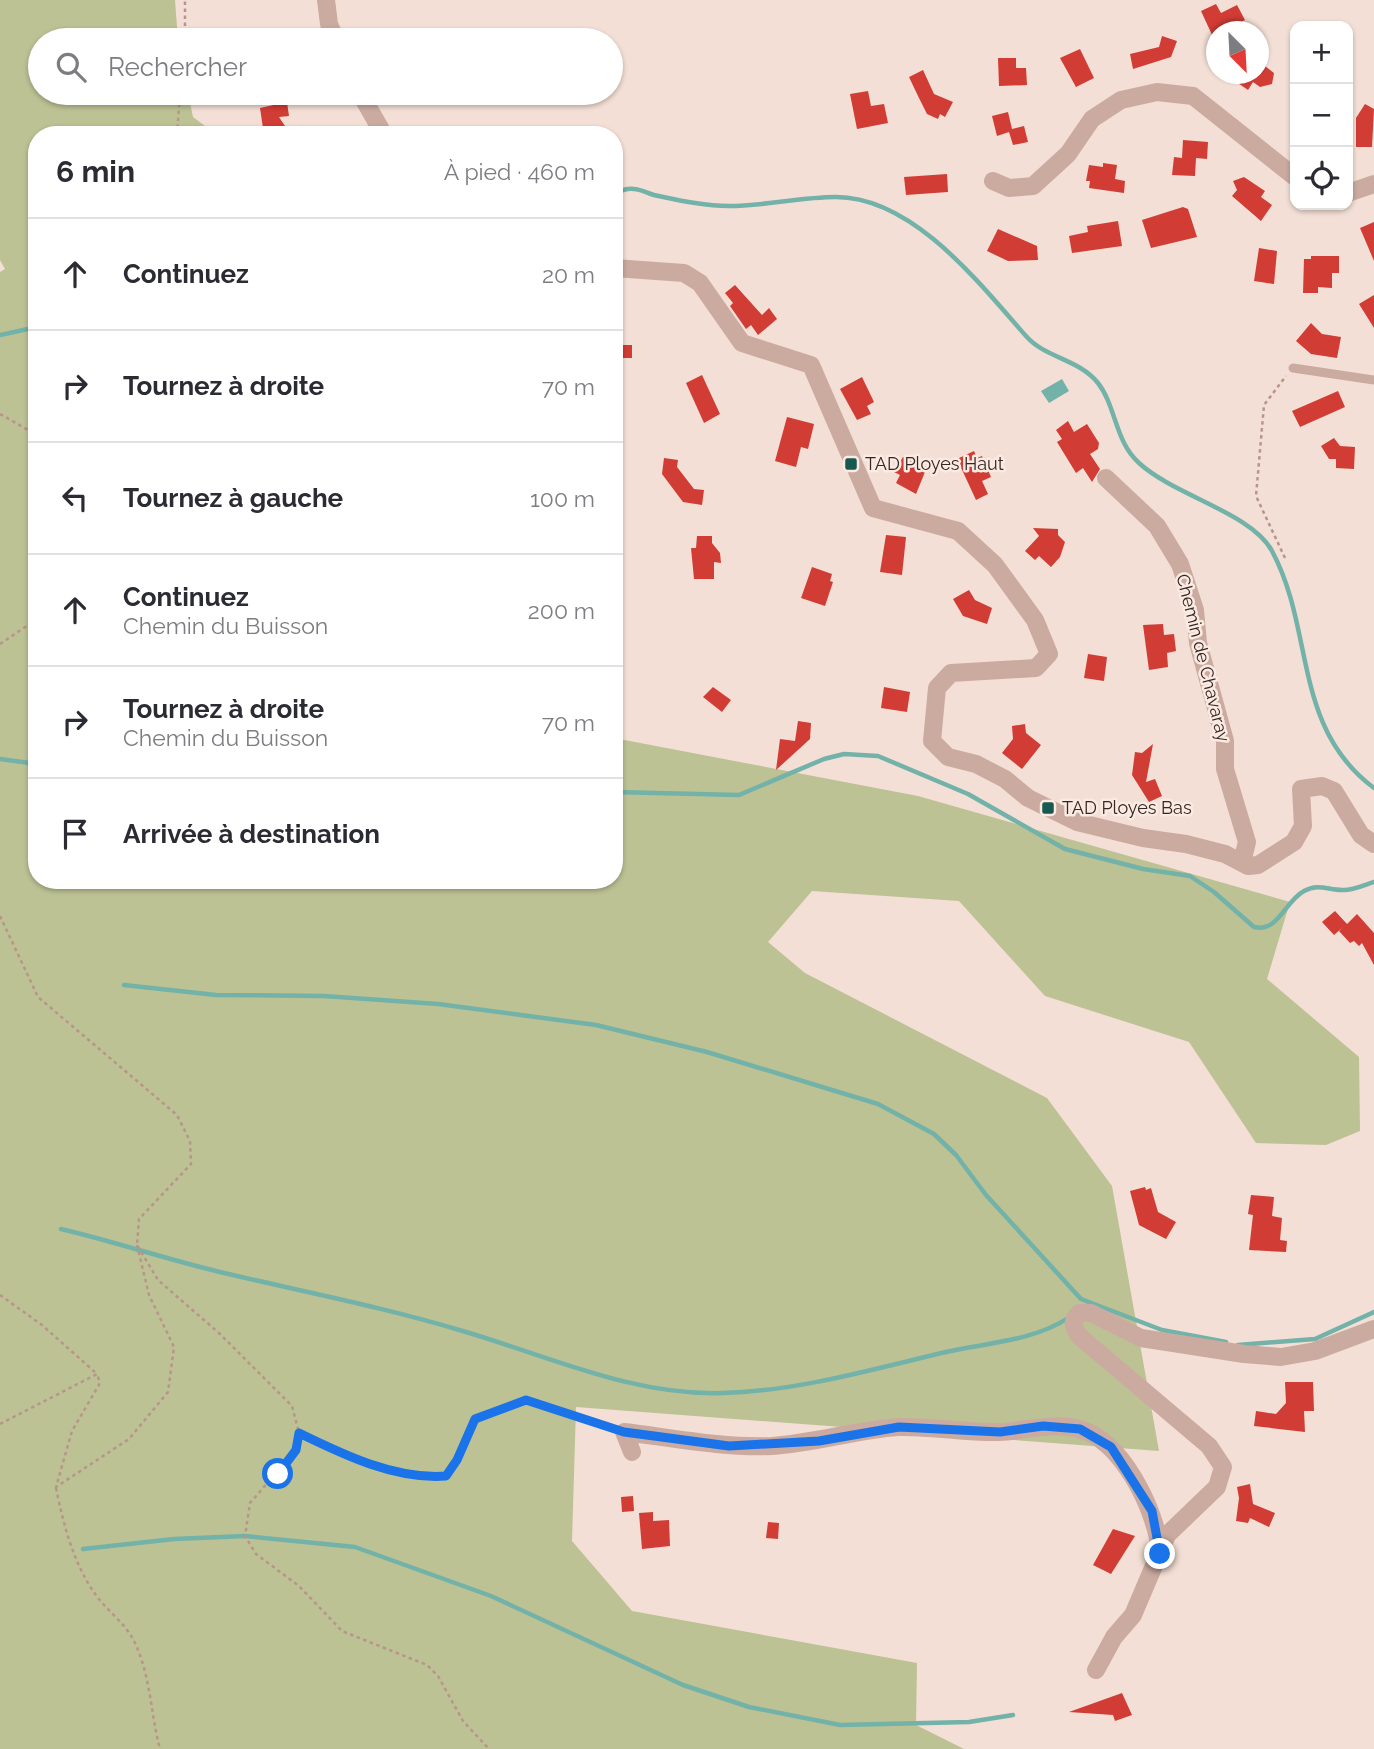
<!DOCTYPE html>
<html lang="fr">
<meta charset="utf-8">
<style>
:root{--surface:#fff;--page:#f7f7f7;--text:#2b2b33;--muted:#7c7c81;--line:#e1e1e2}
body{margin:0;font-family:Raleway,sans-serif;background:var(--page);color:var(--text)}
.controls{position:absolute;right:21px;top:21px;display:grid;overflow:hidden;border-radius:14px;box-shadow:0 2px 5px #0004}
.controls button{width:63px;height:63px;display:grid;place-items:center;padding:0;border:0;border-bottom:2px solid var(--line);background:var(--surface);color:var(--text);font:35px sans-serif}
.compass{position:absolute;left:1206px;top:21px;width:63px;height:63px;border-radius:50%;background:var(--surface);box-shadow:0 2px 5px #0004;rotate:156deg}
.stop{position:absolute;width:21px;height:21px;margin:-16px;border:5px solid #1a73e8;border-radius:50%;background:#fff}
.stop.end{background:#1a73e8;border-color:#fff;box-shadow:0 2px 7px #0008}
.list{margin:0;padding:0;list-style:none}
h2{display:flex;justify-content:space-between;align-items:center;height:91px;margin:0;padding:0 28px;font-size:30px}
h2 small{font-size:23px;font-weight:400;color:var(--muted)}
.list li{display:grid;grid-template-columns:46px 1fr auto;gap:21px;align-items:center;box-sizing:border-box;height:112px;padding:0 28px;border-top:2px solid var(--line)}
.list b{display:block;font-size:26px;white-space:nowrap}
.list p{margin:0;font-size:23px;white-space:nowrap;color:var(--muted)}
.list em{font-size:23px;font-style:normal;color:var(--muted)}
.icon{flex:none;width:38px;height:38px;fill:none;stroke:currentColor;stroke-width:2;stroke-linecap:round;stroke-linejoin:round}
.map{position:relative;flex:none;width:1374px;height:1749px;overflow:hidden}
.search{position:absolute;background:var(--surface);box-shadow:0 2px 5px #0004;left:28px;top:28px;width:595px;height:77px;display:flex;align-items:center;gap:18px;box-sizing:border-box;padding:0 24px;border-radius:38px;color:var(--muted);font-size:26px}
.panel{position:absolute;background:var(--surface);box-shadow:0 2px 5px #0004;left:28px;top:126px;width:595px;height:763px;border-radius:28px}
.map>svg:first-child{display:block}
.green{fill:#bcc294}
.water{fill:#72b2a8}
.lines{fill:none;stroke-linecap:round;stroke-linejoin:round}
.stream{stroke:#72b2a8;stroke-width:4.5}
.building{fill:#d13c35}
.path{stroke:#b7958a;stroke-width:2.5;stroke-dasharray:3.5 3.5;stroke-linecap:butt}
.service{stroke:#cbaba0;stroke-width:9}
.minor{stroke:#cbaba0;stroke-width:18}
.route{stroke:#1a73e8;stroke-width:9}
.poi-dot{fill:#175950;stroke:#faeae1;stroke-width:2.5}
.labels{text-anchor:middle;stroke-width:5;stroke-linejoin:round;paint-order:stroke}
.poi-label{font-size:18px;fill:#342624;stroke:#faeae1;text-anchor:start}
.street-label{font-size:18px;fill:#342624;stroke:#faeae1}
</style>
<div class="map">
<svg width="1374" height="1749" viewBox="0 0 1374 1749">
<rect width="100%" height="100%" fill="#f3dfd5"/>
<!-- green -->
<polygon class="green" points="0,0 175,0 178,40 40,40 40,93 188,93 193,117 217,135 37,135 37,880 614,880 614,738 918,796 1290,902 1267,979 1359,1057 1360,1131 1326,1145 1256,1143 1189,1042 1045,996 959,901 812,891 768,942 805,973 1047,1098 1112,1186 1159,1451 576,1407 572,1541 632,1611 917,1663 916,1725 964,1749 0,1749 0,272 5,269 0,260"/>
<!-- water -->
<polygon class="water" points="1062,379 1069,391 1049,403 1041,391"/>
<g class="lines">
<!-- stream -->
<g class="stream">
<path d="M 614,196 C 619,191 626,188 634,189 C 640,189 647,193 654,195 C 678,200 703,206 729,206 C 765,206 800,197 836,197 C 913,197 980,284 1026,336 C 1045,358 1079,359 1098,383 C 1116,406 1115,442 1139,463 C 1175,496 1252,513 1272,551 C 1315,631 1292,727 1374,788"/>
<polyline points="0,335 37,327"/>
<polyline points="0,759 37,764"/>
<path d="M 614,792 L 739,795 L 824,759 L 844,754 L 878,756 L 968,794 L 1065,849 L 1143,869 L 1190,876 L 1214,892 L 1254,927 C 1278,933 1285,901 1304,891 C 1318,883 1328,890 1342,890 C 1352,891 1364,885 1374,882"/>
<polyline points="124,985 216,995 324,996 438,1004 596,1025 707,1052 878,1104 934,1134 956,1155 986,1195 1081,1299 1162,1330 1226,1342"/>
<path d="M 61,1229 C 116,1242 169,1260 224,1273 C 305,1292 387,1308 466,1332 C 551,1357 633,1396 723,1393 C 799,1391 873,1369 946,1352 C 985,1343 1034,1341 1068,1318"/>
<polyline points="1238,1345 1315,1339 1374,1312"/>
<polyline points="83,1549 174,1539 245,1536 355,1547 491,1596 683,1685 749,1707 840,1725 969,1722 1013,1715"/>
</g>
</g>
<!-- building -->
<g class="building">
<polygon points="1216,4 1221,13 1237,5 1245,20 1224,32 1216,32 1213,37 1201,11"/>
<polygon points="1162,36 1177,41 1171,57 1133,69 1130,54 1159,47"/>
<polygon points="1080,49 1094,78 1076,87 1060,58"/>
<polygon points="998,58 1016,58 1016,68 1026,68 1027,85 999,86"/>
<polygon points="1265,66 1274,73 1272,84 1260,87 1253,82 1248,90 1225,74 1260,74"/>
<polygon points="923,70 934,94 953,102 945,117 940,114 938,119 927,114 918,96 909,77"/>
<polygon points="868,91 871,106 884,104 888,123 857,129 850,94"/>
<polygon points="287,102 289,116 279,117 291,135 264,135 260,108"/>
<polygon points="1365,104 1374,109 1372,147 1356,147 1356,118"/>
<polygon points="1008,112 1012,129 1024,126 1028,142 1013,145 1009,132 997,136 992,116"/>
<polygon points="1183,140 1208,142 1207,159 1196,158 1195,176 1172,175 1174,157 1182,158"/>
<polygon points="1103,163 1117,165 1115,179 1125,181 1124,193 1089,188 1090,181 1086,181 1089,165 1103,167"/>
<polygon points="947,174 948,192 906,195 904,177"/>
<polygon points="1244,177 1265,191 1261,197 1272,205 1261,221 1232,196 1237,190 1233,181"/>
<polygon points="1183,207 1188,209 1197,237 1151,248 1142,220"/>
<polygon points="1118,221 1122,246 1072,253 1069,236 1088,232 1087,226"/>
<polygon points="1374,222 1374,261 1360,228"/>
<polygon points="998,229 1037,246 1038,260 1008,261 987,251"/>
<polygon points="1259,248 1277,251 1274,284 1254,281"/>
<polygon points="1311,256 1339,256 1339,273 1332,273 1332,288 1318,287 1318,293 1303,293 1304,259 1311,259"/>
<polygon points="735,285 762,315 769,308 777,319 758,335 751,325 746,329 730,306 733,303 725,293"/>
<polygon points="1374,295 1374,328 1359,304"/>
<polygon points="1311,323 1322,334 1341,337 1337,358 1311,354 1296,341"/>
<rect x="614" y="345" width="18" height="13"/>
<polygon points="702,375 720,414 704,423 686,383"/>
<polygon points="862,377 874,402 867,406 871,414 857,420 840,389"/>
<polygon points="1338,391 1345,407 1300,427 1292,411"/>
<polygon points="787,417 814,424 808,449 801,447 796,467 775,461"/>
<polygon points="1068,421 1074,432 1087,424 1099,443 1098,449 1090,454 1100,469 1092,482 1083,468 1076,473 1057,442 1062,439 1056,430"/>
<polygon points="1334,438 1340,446 1355,447 1354,469 1336,468 1336,459 1329,459 1321,446"/>
<polygon points="974,451 977,458 982,456 991,477 982,481 988,494 976,500 957,459"/>
<polygon points="903,457 910,461 911,457 927,467 916,494 896,483 900,475 894,472"/>
<polygon points="664,458 678,460 677,467 694,489 704,490 702,505 683,502 662,474"/>
<polygon points="1033,528 1058,529 1058,535 1065,542 1060,557 1051,567 1039,556 1035,560 1025,551 1039,536"/>
<polygon points="886,535 906,537 902,575 880,572"/>
<polygon points="697,536 712,536 712,543 720,553 721,563 714,562 714,579 694,579 691,548 696,548"/>
<polygon points="812,567 832,574 830,581 833,582 825,606 801,598"/>
<polygon points="969,590 975,600 992,608 987,624 963,616 953,599"/>
<polygon points="1163,624 1164,635 1174,634 1176,651 1167,653 1168,667 1149,670 1143,625"/>
<polygon points="1088,654 1107,657 1104,681 1084,678"/>
<polygon points="713,687 731,700 722,712 703,697"/>
<polygon points="884,687 910,692 907,712 881,708"/>
<polygon points="798,721 811,723 810,739 776,770 780,739 795,741"/>
<polygon points="1025,724 1026,733 1041,745 1022,769 1002,753 1013,739 1012,726"/>
<polygon points="1153,744 1146,782 1155,779 1162,796 1149,802 1132,775 1135,752 1142,753"/>
<polygon points="1335,911 1347,924 1357,914 1374,933 1374,965 1362,943 1359,946 1354,941 1350,943 1339,931 1343,927 1334,935 1322,922"/>
<polygon points="1145,1187 1146,1190 1151,1188 1158,1212 1176,1222 1166,1239 1139,1225 1130,1191"/>
<polygon points="1251,1195 1274,1197 1272,1216 1282,1218 1280,1240 1287,1241 1286,1252 1249,1250 1253,1215 1248,1214"/>
<polygon points="1285,1382 1313,1382 1314,1411 1304,1411 1305,1432 1254,1426 1256,1411 1276,1414 1286,1403"/>
<polygon points="1250,1484 1253,1504 1275,1513 1269,1527 1250,1518 1248,1523 1236,1521 1239,1498 1237,1487"/>
<polygon points="633,1496 634,1511 622,1512 621,1497"/>
<polygon points="653,1512 653,1521 669,1520 670,1546 642,1549 639,1513"/>
<polygon points="768,1522 779,1523 778,1539 766,1538"/>
<polygon points="1113,1529 1135,1536 1111,1574 1093,1565"/>
<polygon points="1122,1693 1132,1715 1115,1721 1113,1715 1069,1712"/>
</g>
<g class="lines">
<!-- path -->
<g class="path">
<polyline points="185,40 185,0"/>
<polyline points="177,135 180,93"/>
<polyline points="0,414 37,435"/>
<polyline points="1285,558 1256,496 1264,405 1286,376"/>
<polyline points="0,644 37,619"/>
<polyline points="0,916 38,997 177,1115 190,1141 191,1164 139,1219 137,1245 158,1280 220,1334 292,1406 299,1433 296,1450 250,1503 245,1536 256,1554 299,1586 342,1631 427,1665 438,1676 463,1721 489,1749"/>
<polyline points="0,1295 42,1325 97,1374"/>
<polyline points="0,1424 97,1374 100,1383 72,1431 56,1487 129,1439 168,1392 174,1347 149,1295 137,1245"/>
<path d="M 301,1434 C 345,1456 396,1480 446,1476 L 457,1459 L 475,1419 L 526,1400 L 610,1428"/>
<path d="M 56,1488 C 64,1527 74,1566 98,1598 C 109,1612 125,1624 133,1639 C 151,1674 150,1712 160,1749"/>
</g>
<!-- service -->
<polyline class="service" points="1293,368 1374,380"/>
<!-- minor -->
<g class="minor">
<polyline points="326,0 329,24 336,40"/>
<polyline points="360,93 384,135"/>
<polyline points="993,181 1009,188 1033,186 1068,154 1092,119 1121,100 1157,92 1193,96 1295,177"/>
<polyline points="1348,193 1374,184"/>
<polyline points="614,268 684,273 700,283 742,343 811,365 873,508 958,531 995,565 1035,620 1049,654 1036,668 951,673 937,688 932,741 948,757 976,764 1005,779 1028,798 1077,822 1143,838 1186,844 1225,854 1248,866 1258,865 1294,842 1303,826 1301,789 1322,786 1334,791 1361,835 1374,844"/>
<polyline points="1106,478 1157,526 1180,564 1195,610 1198,643 1225,741 1225,769 1247,842 1242,862"/>
<path d="M 632,1452 L 624,1432 C 673,1438 722,1448 772,1446 C 815,1443 856,1430 898,1427 C 932,1426 966,1433 999,1432 C 1026,1431 1052,1422 1079,1429 C 1122,1440 1156,1510 1160,1551"/>
<path d="M 1096,1670 L 1114,1637 L 1133,1615 L 1167,1535 L 1217,1487 L 1223,1467 L 1209,1446 L 1079,1336 C 1073,1327 1071,1321 1079,1313 L 1091,1313 L 1141,1338 L 1244,1354 L 1281,1357 L 1315,1351 L 1374,1329"/>
</g>
</g>
<g class="lines">
<!-- route -->
<path class="route" d="M 278,1474 L 296,1450 L 299,1433 C 344,1455 396,1480 446,1476 L 457,1460 L 475,1419 L 526,1400 L 624,1432 L 729,1446 L 819,1441 L 899,1427 L 1000,1432 L 1043,1426 L 1080,1429 L 1111,1447 L 1136,1486 L 1152,1511 L 1160,1554"/>
</g>
<!-- markers -->
<g class="poi-dot">
<rect x="844" y="457" width="14" height="14" rx="3.5"/>
<rect x="1041" y="801" width="14" height="14" rx="3.5"/>
</g>
<g class="labels">
<!-- poi labels -->
<g class="poi-label">
<text x="865" y="470">TAD Ployes Haut</text>
<text x="1062" y="814">TAD Ployes Bas</text>
</g>
<!-- street labels -->
<g class="street-label">
<text transform="translate(1203 658) rotate(76)" y="6">Chemin de Chavaray</text>
</g>
</g>
</svg>
<div class="controls">
<button>+</button>
<button>−</button>
<button><svg class="icon" aria-label="locate" viewBox="0 0 24 24"><circle cx="12" cy="12" r="6"/><path d="M12 2v4M12 18v4M2 12h4M18 12h4"/></svg></button>
</div>
<svg class="compass" viewBox="-18 -18 36 36"><path d="M0-13l5 13h-10z" fill="#e53935"/><path d="M0 13l5-13h-10z" fill="#7c7c81"/></svg>
<div class="stop" style="left:278px;top:1474px"></div>
<div class="stop end" style="left:1160px;top:1554px"></div>
<div class="search"><svg class="icon" aria-label="search" viewBox="0 0 24 24"><circle cx="10" cy="10" r="6"/><path d="M15 15l6 6"/></svg>Rechercher</div>
<section class="panel">
<h2>6 min<small>À pied · 460 m</small></h2>
<ul class="list">
<li><svg class="icon" aria-label="ahead" viewBox="0 0 24 24"><path d="M12 20V5M6 11l6-6 6 6"/></svg><div><b>Continuez</b></div><em>20 m</em></li>
<li><svg class="icon" aria-label="right" viewBox="0 0 24 24"><path d="M7 20v-9h11M14 6l5 5-5 5"/></svg><div><b>Tournez à droite</b></div><em>70 m</em></li>
<li><svg class="icon" aria-label="left" viewBox="0 0 24 24"><path d="M17 20v-9H6M10 6l-5 5 5 5"/></svg><div><b>Tournez à gauche</b></div><em>100 m</em></li>
<li><svg class="icon" aria-label="ahead" viewBox="0 0 24 24"><path d="M12 20V5M6 11l6-6 6 6"/></svg><div><b>Continuez</b><p>Chemin du Buisson</p></div><em>200 m</em></li>
<li><svg class="icon" aria-label="right" viewBox="0 0 24 24"><path d="M7 20v-9h11M14 6l5 5-5 5"/></svg><div><b>Tournez à droite</b><p>Chemin du Buisson</p></div><em>70 m</em></li>
<li><svg class="icon" aria-label="arrive" viewBox="0 0 24 24"><path d="M6 21V4h12l-3 4 3 4H6"/></svg><div><b>Arrivée à destination</b></div></li>
</ul>
</section>
</div>
